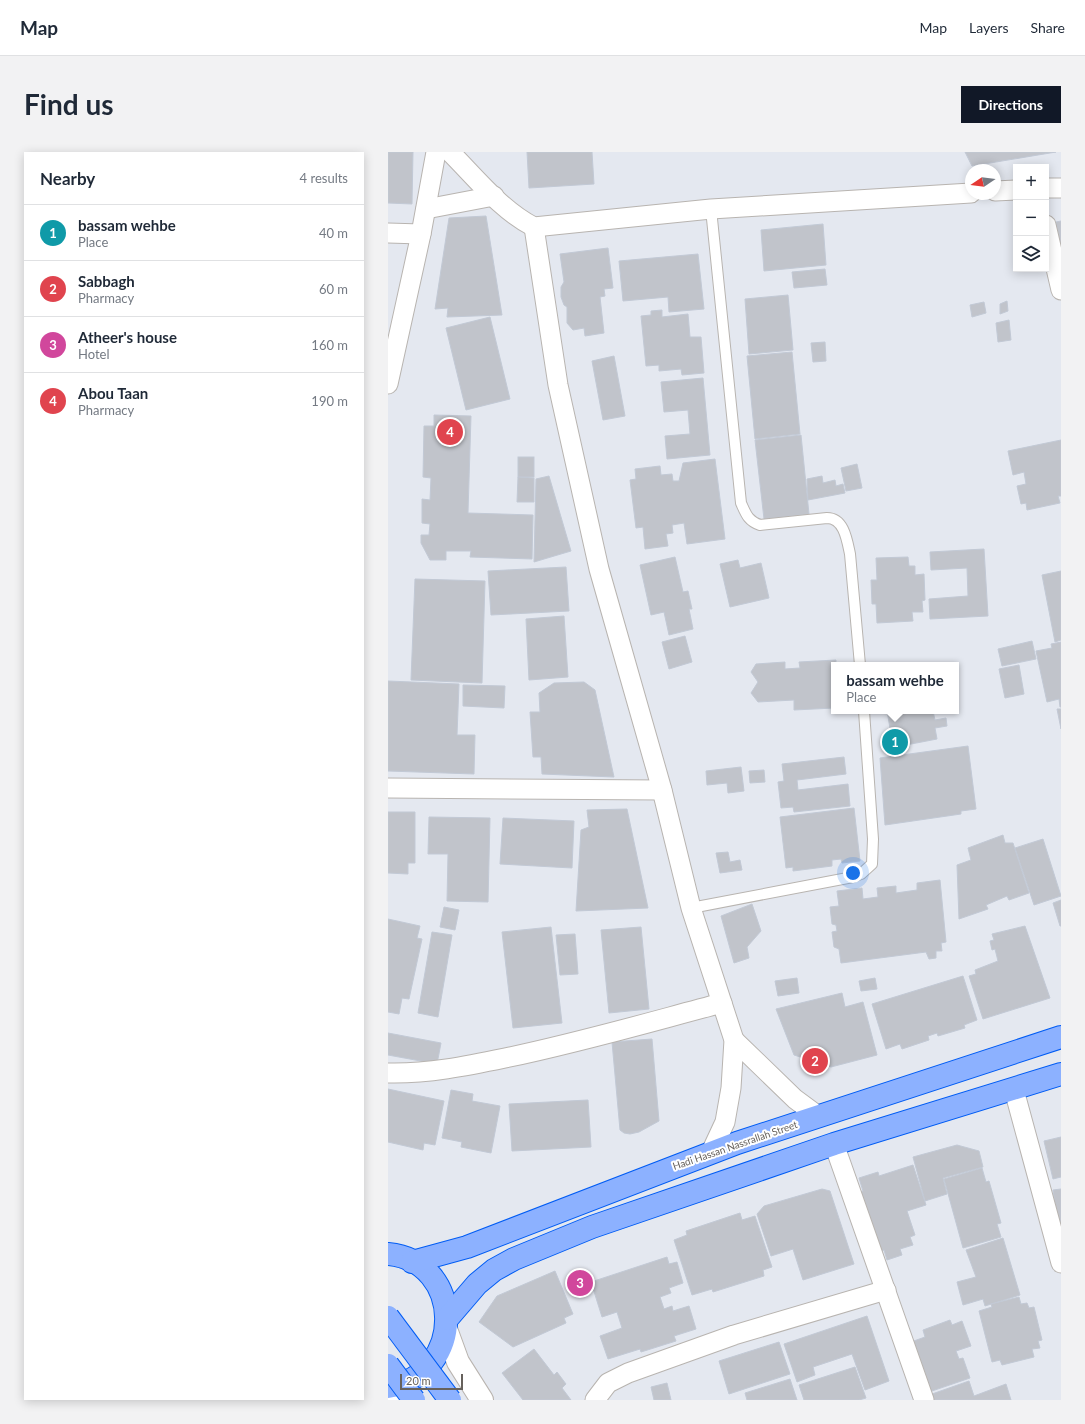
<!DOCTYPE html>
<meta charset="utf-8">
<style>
:root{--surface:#fff;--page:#f2f2f3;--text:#1f2937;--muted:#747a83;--line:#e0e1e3;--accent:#111827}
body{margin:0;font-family:Lato,sans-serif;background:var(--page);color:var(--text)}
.controls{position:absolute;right:12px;top:12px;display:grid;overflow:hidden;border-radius:0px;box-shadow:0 2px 10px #0003}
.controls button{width:36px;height:36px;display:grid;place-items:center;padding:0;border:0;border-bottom:1px solid var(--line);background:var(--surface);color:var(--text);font:20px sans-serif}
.compass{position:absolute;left:577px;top:12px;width:36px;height:36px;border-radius:50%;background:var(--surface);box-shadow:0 2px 10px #0003;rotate:257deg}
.scale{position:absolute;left:12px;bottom:10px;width:63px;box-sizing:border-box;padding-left:4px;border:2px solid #66615c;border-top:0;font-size:11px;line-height:14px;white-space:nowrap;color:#66615c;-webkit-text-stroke:3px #fff;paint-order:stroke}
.you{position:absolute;left:465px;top:721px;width:14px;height:14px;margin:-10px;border:3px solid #fff;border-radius:50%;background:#1a73e8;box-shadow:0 0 0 6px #1a73e833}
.badge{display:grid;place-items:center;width:26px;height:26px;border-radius:50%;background:var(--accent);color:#fff;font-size:13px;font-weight:700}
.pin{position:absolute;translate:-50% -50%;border:2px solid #fff;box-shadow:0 1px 4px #0006}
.popup{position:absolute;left:443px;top:510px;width:128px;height:52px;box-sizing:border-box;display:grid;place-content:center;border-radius:0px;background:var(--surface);filter:drop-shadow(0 1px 3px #0005);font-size:13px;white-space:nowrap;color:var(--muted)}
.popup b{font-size:15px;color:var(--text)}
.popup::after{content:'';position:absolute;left:50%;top:100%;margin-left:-8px;border:8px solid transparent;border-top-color:var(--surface)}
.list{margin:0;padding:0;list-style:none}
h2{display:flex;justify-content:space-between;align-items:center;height:52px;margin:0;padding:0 16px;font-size:17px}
h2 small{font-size:13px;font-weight:400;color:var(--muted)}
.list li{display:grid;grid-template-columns:26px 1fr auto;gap:12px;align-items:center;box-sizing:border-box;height:56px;padding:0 16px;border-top:1px solid var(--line)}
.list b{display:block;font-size:15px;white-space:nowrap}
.list p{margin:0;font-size:13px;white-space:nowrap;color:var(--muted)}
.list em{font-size:13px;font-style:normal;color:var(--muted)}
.icon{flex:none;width:22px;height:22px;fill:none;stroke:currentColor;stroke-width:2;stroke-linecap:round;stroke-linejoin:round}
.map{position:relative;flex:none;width:673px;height:1248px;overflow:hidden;border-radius:0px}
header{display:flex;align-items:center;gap:24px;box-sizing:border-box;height:56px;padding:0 20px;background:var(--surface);border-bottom:1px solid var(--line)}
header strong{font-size:19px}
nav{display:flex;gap:22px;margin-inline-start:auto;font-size:14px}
.intro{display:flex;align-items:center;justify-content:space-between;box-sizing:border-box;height:96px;padding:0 24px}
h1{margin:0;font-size:28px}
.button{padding:10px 18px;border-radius:0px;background:var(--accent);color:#fff;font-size:14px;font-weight:700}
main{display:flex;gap:24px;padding:0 24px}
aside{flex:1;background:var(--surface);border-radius:0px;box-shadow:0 2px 10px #0003}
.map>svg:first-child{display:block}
.building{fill:#c1c4cb;stroke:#c2c9d5}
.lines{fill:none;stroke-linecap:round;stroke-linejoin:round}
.lane-casing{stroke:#b8b4b0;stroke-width:12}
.street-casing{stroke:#b8b4b0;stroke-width:21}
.secondary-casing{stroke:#b9b4af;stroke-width:24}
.highway-casing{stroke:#005cf4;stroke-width:24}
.lane{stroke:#fff;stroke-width:10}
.street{stroke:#fff;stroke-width:19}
.secondary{stroke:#fff;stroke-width:22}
.highway{stroke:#8cb1ff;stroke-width:22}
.highway-bridge-casing{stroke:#005cf4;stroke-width:24;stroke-linecap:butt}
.highway-bridge{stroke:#8cb1ff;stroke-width:22}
.labels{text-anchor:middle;stroke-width:4;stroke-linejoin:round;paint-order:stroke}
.street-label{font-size:10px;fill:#66615c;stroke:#fff}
</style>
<header>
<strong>Map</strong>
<nav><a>Map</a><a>Layers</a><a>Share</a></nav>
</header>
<div class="intro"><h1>Find us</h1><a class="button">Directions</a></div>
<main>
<aside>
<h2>Nearby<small>4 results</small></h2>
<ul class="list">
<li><span class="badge" style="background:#0f9aa8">1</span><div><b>bassam wehbe</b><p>Place</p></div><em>40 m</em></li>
<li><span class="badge" style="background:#e0444e">2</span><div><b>Sabbagh</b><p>Pharmacy</p></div><em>60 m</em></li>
<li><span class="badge" style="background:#d1479c">3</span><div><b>Atheer's house</b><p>Hotel</p></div><em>160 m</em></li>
<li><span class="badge" style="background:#e0444e">4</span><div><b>Abou Taan</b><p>Pharmacy</p></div><em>190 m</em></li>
</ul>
</aside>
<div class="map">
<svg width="673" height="1248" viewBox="0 0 673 1248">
<rect width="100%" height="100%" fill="#e4e8f0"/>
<!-- building -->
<g class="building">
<polygon points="0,0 25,0 24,52 0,51"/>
<polygon points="139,0 204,0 206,32 141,36"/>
<polygon points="577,0 668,0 584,14"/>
<polygon points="98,64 114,163 59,165 60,156 47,157 61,66"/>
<polygon points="673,69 673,99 668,70"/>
<polygon points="435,72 438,113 376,119 373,78"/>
<polygon points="220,96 225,136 216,137 217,144 212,145 216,181 197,184 196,176 185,178 179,171 179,155 176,153 173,145 173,135 176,130 172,102"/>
<polygon points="310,102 316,157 281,160 280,145 235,149 231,109"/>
<polygon points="437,117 439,133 406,136 404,120"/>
<polygon points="400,143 405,198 361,202 357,147"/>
<polygon points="619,149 620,159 612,162 612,152"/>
<polygon points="596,150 598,161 584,165 582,153"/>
<polygon points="274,158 274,165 300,162 302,185 313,185 316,221 294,223 293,217 271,219 271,213 258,214 253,164 263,163 263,159"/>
<polygon points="102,165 122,247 78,258 58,176"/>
<polygon points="621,168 623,188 610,190 608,171"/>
<polygon points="437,190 438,209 425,210 423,191"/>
<polygon points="404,200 412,282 367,287 359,204"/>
<polygon points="226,204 237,264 215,268 204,209"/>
<polygon points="315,226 322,303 279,307 277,284 302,282 300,258 276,260 273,230"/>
<polygon points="46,263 83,264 80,361 145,363 144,407 82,405 83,399 58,399 58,408 42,408 33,391 33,383 41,383 42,372 34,371 34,347 42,348 43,326 35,325 36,274 46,274"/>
<polygon points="413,283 421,362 376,367 367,288"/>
<polygon points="673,288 673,344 670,344 672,351 639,358 638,351 633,352 629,334 638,332 636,320 625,323 620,299"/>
<rect x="130" y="305" width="16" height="20"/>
<polygon points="327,307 337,387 299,392 296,371 284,373 285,381 278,382 280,394 257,397 255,375 248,376 242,328 248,327 247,317 272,314 273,323 284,322 285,329 291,329 295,311"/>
<polygon points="469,312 474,336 458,339 453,316"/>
<polygon points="161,324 183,399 146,410 148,327"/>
<polygon points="434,324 435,331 447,328 448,334 455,332 457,341 420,348 419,327"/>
<polygon points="130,325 146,326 146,350 129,350"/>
<polygon points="596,397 600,464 542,467 541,447 580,444 579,416 543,418 542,400"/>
<polygon points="287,405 295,440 300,439 304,457 301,457 305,477 281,483 276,460 263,463 252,413"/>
<polygon points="520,405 521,414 527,414 527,423 536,422 537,448 534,449 535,460 524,460 525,469 489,471 488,452 484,452 483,428 489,428 488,406"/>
<polygon points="350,408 352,416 373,411 381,446 342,455 332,412"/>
<polygon points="178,415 181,459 103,463 100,419"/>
<polygon points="673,419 673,488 667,490 654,423"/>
<polygon points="27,427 97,429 94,531 23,528"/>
<polygon points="176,464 180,525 141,528 138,467"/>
<polygon points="297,484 304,510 281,517 274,490"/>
<polygon points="644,489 648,507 614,514 610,497"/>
<polygon points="673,490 673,555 672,555 671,547 659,550 648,499 664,496 663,492"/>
<polygon points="448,508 446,556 406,558 406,548 370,550 363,541 370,530 363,520 368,512 397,510 397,517 412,516 411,510"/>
<polygon points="631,513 636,542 617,546 611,517"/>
<polygon points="0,529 71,532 69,583 87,583 86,622 0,619"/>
<polygon points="196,530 207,538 226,625 154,622 153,605 145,605 142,560 152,560 151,541 166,531"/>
<polygon points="75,533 117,534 116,556 75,554"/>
<polygon points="669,557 673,557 673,577"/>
<polygon points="499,559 545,559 547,568 558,566 559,574 547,576 549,587 518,593 516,585 510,586 509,581 503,582"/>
<polygon points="580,594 588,657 573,659 573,662 497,673 492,606"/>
<polygon points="456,605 458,622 409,628 410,638 460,632 462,654 406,660 405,655 393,656 390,630 396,629 394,612"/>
<polygon points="353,615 356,639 340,641 339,631 319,633 318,619"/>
<polygon points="376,618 377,630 362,631 361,619"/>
<polygon points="466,656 472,709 454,711 453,707 444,708 444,714 405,719 405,715 398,716 392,665"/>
<polygon points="239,657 260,756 188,759 193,678 201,675 199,658"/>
<polygon points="0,660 27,660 27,711 20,711 20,722 0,721"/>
<polygon points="41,665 102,666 100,750 59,749 60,702 40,702"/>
<polygon points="115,666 186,669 184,716 112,712"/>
<polygon points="615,683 617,691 625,691 641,741 621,748 619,744 598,753 600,757 571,767 569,713 583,708 580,696"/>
<polygon points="655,687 673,744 646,753 627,696"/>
<polygon points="340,700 342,710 352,708 354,718 332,721 328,701"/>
<polygon points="552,728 558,790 553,791 554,799 548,799 548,806 541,807 538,800 453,811 451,797 446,795 444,780 449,779 448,773 444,772 442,755 451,754 449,739 474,736 475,747 490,745 489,736 508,734 508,741 529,738 529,731"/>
<polygon points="673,748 673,774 672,774 665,751"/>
<polygon points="364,752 373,779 359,795 361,806 346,811 333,764"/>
<polygon points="56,755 71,758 67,778 52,775"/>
<polygon points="0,767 32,774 29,786 34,787 21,847 14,846 11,862 0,860"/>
<polygon points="637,774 662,846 595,867 581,824 588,822 587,818 610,809 607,797 604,798 602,789 606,788 604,782"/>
<polygon points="163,775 174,871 125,876 114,780"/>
<polygon points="253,775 261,857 221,861 213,778"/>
<polygon points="44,780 64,783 50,865 30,861"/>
<polygon points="187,782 190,822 172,823 168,783"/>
<polygon points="575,824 589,868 576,873 577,876 550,884 549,881 540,884 541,888 514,897 512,892 498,897 484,852"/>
<polygon points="409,826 411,841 390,844 387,829"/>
<polygon points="487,826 489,837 473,839 471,829"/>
<polygon points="454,841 457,855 475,850 489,903 443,915 406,903 388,857"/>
<polygon points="0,881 53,891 49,912 0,903"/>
<polygon points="264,887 271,969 251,980 242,982 236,981 232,978 224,890"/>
<polygon points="0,937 56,949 47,993 36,991 35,998 0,990"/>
<polygon points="63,938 85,942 84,949 112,954 103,1001 73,995 74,990 54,986"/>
<polygon points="200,948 203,995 124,999 121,952"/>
<polygon points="673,985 673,1025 665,1027 656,989"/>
<polygon points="569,993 591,999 595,1015 555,1026 559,1042 537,1049 525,1005"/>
<polygon points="525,1013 538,1053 519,1059 527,1083 522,1085 525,1093 512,1097 514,1103 499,1108 496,1098 493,1099 473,1040 475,1039 471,1026 490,1020 491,1024"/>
<polygon points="594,1016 598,1030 601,1029 613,1071 609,1072 613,1085 575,1096 556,1027"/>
<polygon points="434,1037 442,1039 466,1112 415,1128 405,1097 383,1104 369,1062 376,1054"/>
<polygon points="673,1037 673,1080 671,1080 665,1038"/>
<polygon points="352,1061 354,1068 367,1064 384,1115 375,1118 376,1124 325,1140 324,1137 304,1143 286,1088 299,1083 298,1079"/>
<polygon points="615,1086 632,1143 597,1154 595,1147 575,1153 569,1130 588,1125 578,1098"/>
<polygon points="279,1105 281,1112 289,1110 295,1131 281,1136 283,1141 272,1145 276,1157 284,1154 285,1159 301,1154 308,1177 286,1184 288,1189 253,1200 252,1197 220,1207 212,1184 234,1176 229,1160 214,1165 203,1130"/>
<polygon points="167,1119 185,1162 176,1166 178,1171 125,1195 91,1170 109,1144"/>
<polygon points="631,1145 633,1152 639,1151 641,1156 646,1155 654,1188 650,1189 652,1196 644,1197 646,1205 614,1213 612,1208 604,1210 591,1159 604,1155 603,1152"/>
<polygon points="479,1164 501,1229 477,1238 464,1202 425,1215 427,1223 409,1230 396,1192"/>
<polygon points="562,1168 564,1173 574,1169 583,1194 568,1199 571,1207 575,1206 582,1226 541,1240 523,1190 537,1185 535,1178"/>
<polygon points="391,1190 402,1222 341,1242 331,1209"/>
<polygon points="146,1197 166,1223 169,1220 178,1232 174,1236 183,1248 135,1248 114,1221"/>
<polygon points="467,1215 478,1246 471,1248 416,1248 411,1233"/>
<polygon points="402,1227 409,1248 359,1248 357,1241"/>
<polygon points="581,1229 586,1244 618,1232 623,1248 546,1248 544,1242"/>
<polygon points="279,1231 283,1248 266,1248 263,1235"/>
</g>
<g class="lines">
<!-- lane casing -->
<g class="lane-casing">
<g id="lane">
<path d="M 323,57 L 353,351 C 358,362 360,369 372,373 L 439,366 C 456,366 459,388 462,402 L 472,513"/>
<polyline points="303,756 465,725 473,722 484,712 485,687 476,559"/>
</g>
</g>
<!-- street casing -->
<g class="street-casing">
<g id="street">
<path d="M 62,0 C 88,26 113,58 146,75 L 323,57 L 583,41"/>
<polyline points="658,36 673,36"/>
<polyline points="607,39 628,38"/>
<polyline points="38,57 106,44"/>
<polyline points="658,73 673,138"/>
<polyline points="146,75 170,233 211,417 274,638 303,756 346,888 343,936 337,970 323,1000"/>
<polyline points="0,81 33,82"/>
<polyline points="0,232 33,82 48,0"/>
<polyline points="0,636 274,638"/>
<polyline points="346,888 407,947 430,964"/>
<path d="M 0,921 C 39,922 79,914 117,906 C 190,891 262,870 334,851"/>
<polyline points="626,938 673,1111"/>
<polyline points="446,992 536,1248"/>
<polyline points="207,1248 220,1231 240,1221 346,1183 498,1138"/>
</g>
</g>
<!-- secondary casing -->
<g class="secondary-casing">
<g id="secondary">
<polyline points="58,1177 70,1210 94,1248"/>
<polyline points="0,1246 2,1248"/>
</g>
</g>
<!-- highway casing -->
<g class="highway-casing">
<g id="highway">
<path d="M 0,1102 C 76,1109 79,1222 0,1235"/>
<polyline points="24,1110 79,1095 349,991 673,885"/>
<polyline points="59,1167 89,1132 106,1118 126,1107 204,1075 446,992 673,922"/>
</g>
</g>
<!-- lane -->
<use href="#lane" class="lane"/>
<!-- street -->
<use href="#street" class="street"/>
<!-- secondary -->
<use href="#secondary" class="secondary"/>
<!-- highway -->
<use href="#highway" class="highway"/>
<!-- highway-bridge casing -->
<g class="highway-bridge-casing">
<g id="highway-bridge">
<polyline points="0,1165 62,1248"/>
<polyline points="0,1213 26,1248"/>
</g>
</g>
<!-- highway-bridge -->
<use href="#highway-bridge" class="highway-bridge"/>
</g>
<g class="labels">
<!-- street labels -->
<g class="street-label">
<text transform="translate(347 993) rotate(-19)" y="4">Hadi Hassan Nassrallah Street</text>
</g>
</g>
</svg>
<div class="controls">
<button>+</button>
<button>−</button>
<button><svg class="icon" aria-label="layers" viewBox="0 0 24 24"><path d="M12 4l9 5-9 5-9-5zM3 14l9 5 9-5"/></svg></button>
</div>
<svg class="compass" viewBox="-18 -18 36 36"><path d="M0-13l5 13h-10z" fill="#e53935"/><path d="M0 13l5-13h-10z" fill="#747a83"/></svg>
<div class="scale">20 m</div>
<div class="you"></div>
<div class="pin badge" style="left:507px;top:590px;background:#0f9aa8">1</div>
<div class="popup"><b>bassam wehbe</b>Place</div>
<div class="pin badge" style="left:427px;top:909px;background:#e0444e">2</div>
<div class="pin badge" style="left:192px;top:1131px;background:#d1479c">3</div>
<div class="pin badge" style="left:62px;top:280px;background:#e0444e">4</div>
</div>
</main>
